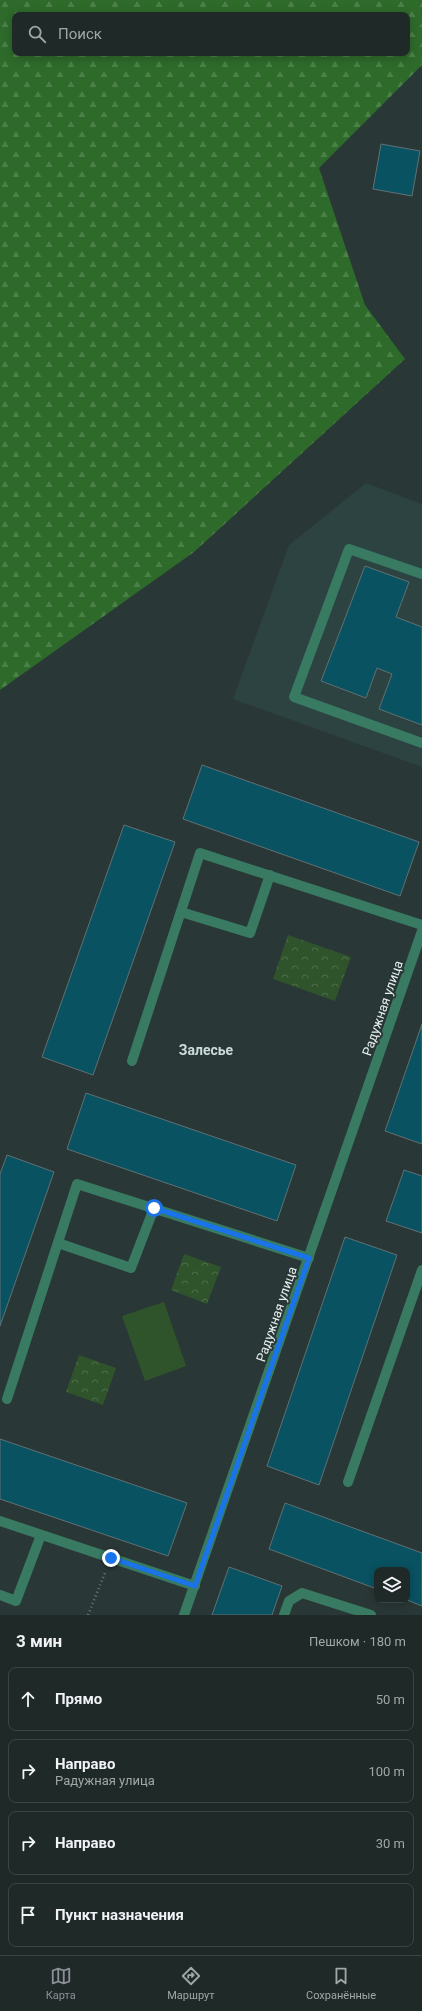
<!DOCTYPE html>
<html lang="ru">
<meta charset="utf-8">
<style>
:root{--surface:#1f2928;--page:#273130;--text:#f1f3f6;--muted:#a1a6a8;--line:#3c4545;--accent:#8c9099}
body{margin:0;font-family:Roboto,sans-serif;background:var(--page);color:var(--text)}
.controls{position:absolute;right:12px;bottom:12px;display:grid;overflow:hidden;border-radius:8px;box-shadow:0 2px 10px #0003}
.controls button{width:36px;height:36px;display:grid;place-items:center;padding:0;border:0;border-bottom:1px solid var(--line);background:var(--surface);color:var(--text);font:20px sans-serif}
.stop{position:absolute;width:12px;height:12px;margin:-9px;border:3px solid #1a73e8;border-radius:50%;background:#fff}
.stop.end{background:#1a73e8;border-color:#fff;box-shadow:0 1px 4px #0008}
.list{margin:0;padding:0;list-style:none}
h2{display:flex;justify-content:space-between;align-items:center;height:52px;margin:0;padding:0 16px;font-size:17px}
h2 small{font-size:13px;font-weight:400;color:var(--muted)}
.list li{display:grid;grid-template-columns:26px 1fr auto;gap:12px;align-items:center;box-sizing:border-box;height:64px;margin:0 8px 8px;padding:0 8px;border:1px solid var(--line);border-radius:8px}
.list b{display:block;font-size:15px;white-space:nowrap}
.list p{margin:0;font-size:13px;white-space:nowrap;color:var(--muted)}
.list em{font-size:13px;font-style:normal;color:var(--muted)}
.icon{flex:none;width:22px;height:22px;fill:none;stroke:currentColor;stroke-width:2;stroke-linecap:round;stroke-linejoin:round}
.map{position:relative;flex:none;width:422px;height:1615px;overflow:hidden}
.search{position:absolute;background:var(--surface);box-shadow:0 2px 10px #0003;left:12px;right:12px;top:12px;height:44px;display:flex;align-items:center;gap:10px;box-sizing:border-box;padding:0 14px;border-radius:8px;color:var(--muted);font-size:15px}
.sheet{height:340px;background:var(--surface)}
nav{display:flex;justify-content:space-around;align-items:center;box-sizing:border-box;height:56px;border-top:1px solid var(--line);background:var(--surface);font-size:11px;color:var(--muted)}
nav a{display:grid;justify-items:center;gap:2px}
nav .on{color:var(--accent)}
.map>svg:first-child{display:block}
.built{fill:#2c4341}
.forest{fill:url(#forest-firs);fill-rule:evenodd}
.park{fill:url(#park-crowns)}
.garden{fill:#2f542c}
.building{fill:#095261;stroke:#617074}
.lines{fill:none;stroke-linecap:round;stroke-linejoin:round}
.path{stroke:#6d7978;stroke-width:2.5;stroke-dasharray:1 3;stroke-linecap:butt}
.service{stroke:#387a62;stroke-width:10}
.minor{stroke:#387a62;stroke-width:10}
.route{stroke:#1a73e8;stroke-width:5}
.labels{text-anchor:middle;stroke-width:4;stroke-linejoin:round;paint-order:stroke}
.street-label{font-size:13px;fill:#e7f0ef;stroke:#293736}
.neighbourhood-label{font-size:14px;font-weight:bold;fill:#cbdcdb;stroke:#293736}
</style>
<div class="map">
<svg width="422" height="1615" viewBox="0 0 422 1615">
<defs>
<pattern id="forest-firs" width="22" height="20" patternUnits="userSpaceOnUse"><rect width="22" height="20" fill="#2e6a2a"/><path d="M5 1l3.5 6h-7zM16 11l3.5 6h-7z" fill="#4c8049"/></pattern>
<pattern id="park-crowns" width="20" height="18" patternUnits="userSpaceOnUse"><rect width="20" height="18" fill="#2f542c"/><path d="M2 6a3 3 0 1 1 6 0M12 15a3 3 0 1 1 6 0" fill="none" stroke="#4d6d4b"/></pattern>
</defs>
<rect width="100%" height="100%" fill="#293736"/>
<!-- built -->
<polygon class="built" points="366,483 422,504 422,767 233,699 289,545"/>
<!-- forest -->
<path class="forest" d="M 0,0 L 422,0 L 422,65 L 319,168 L 365,305 L 405,359 L 194,552 L 0,690 ZM 15,15 L 407,15 L 407,53 L 15,53 Z"/>
<!-- park -->
<g class="park">
<polygon points="288,935 351,957 335,1001 273,979"/>
<polygon points="184,1254 221,1267 207,1304 171,1290"/>
<polygon points="79,1355 116,1368 103,1405 66,1392"/>
</g>
<!-- garden -->
<polygon class="garden" points="164,1302 186,1366 145,1381 122,1316"/>
<!-- building -->
<g class="building">
<polygon points="381,144 420,151 412,196 373,189"/>
<polygon points="365,566 409,582 396,617 422,627 422,725 379,709 392,674 377,668 366,698 321,681"/>
<polygon points="202,765 419,842 400,896 183,819"/>
<polygon points="124,825 175,842 93,1075 42,1057"/>
<polygon points="422,1024 422,1144 385,1131"/>
<polygon points="86,1093 296,1165 277,1221 67,1149"/>
<polygon points="7,1155 54,1172 0,1326 0,1174"/>
<polygon points="404,1170 422,1176 422,1233 386,1221"/>
<polygon points="345,1237 397,1255 319,1485 267,1466"/>
<polygon points="0,1439 187,1503 168,1556 0,1499"/>
<polygon points="285,1503 422,1553 422,1606 407,1600 407,1570 377,1570 377,1589 269,1549"/>
<polygon points="229,1567 282,1586 272,1615 212,1615"/>
</g>
<g class="lines">
<!-- path -->
<polyline class="path" points="88,1615 105,1573"/>
<!-- service -->
<g class="service">
<polyline points="422,574 349,549 294,697 422,743"/>
<polyline points="181,912 250,933 270,875"/>
<polyline points="132,1061 200,853 422,925"/>
<polyline points="58,1243 131,1268 154,1208"/>
<polyline points="7,1399 77,1184 309,1258"/>
<polyline points="348,1482 422,1270"/>
<polyline points="0,1521 195,1586"/>
<polyline points="0,1595 16,1601 41,1535"/>
<polyline points="284,1615 289,1601 302,1593 371,1615"/>
</g>
<!-- minor -->
<polyline class="minor" points="184,1615 422,931"/>
</g>
<g class="lines">
<!-- route -->
<polyline class="route" points="111,1558 195,1586 309,1258 154,1208"/>
</g>
<g class="labels">
<!-- street labels -->
<g class="street-label">
<text transform="translate(382 1008) rotate(-71)" y="5">Радужная улица</text>
<text transform="translate(276 1314) rotate(-71)" y="5">Радужная улица</text>
</g>
<!-- neighbourhood labels -->
<g class="neighbourhood-label">
<text x="206" y="1055">Залесье</text>
</g>
</g>
</svg>
<div class="controls">
<button><svg class="icon" aria-label="layers" viewBox="0 0 24 24"><path d="M12 4l9 5-9 5-9-5zM3 14l9 5 9-5"/></svg></button>
</div>
<div class="stop" style="left:154px;top:1208px"></div>
<div class="stop end" style="left:111px;top:1558px"></div>
<div class="search"><svg class="icon" aria-label="search" viewBox="0 0 24 24"><circle cx="10" cy="10" r="6"/><path d="M15 15l6 6"/></svg>Поиск</div>
</div>
<section class="sheet">
<h2>3 мин<small>Пешком · 180 m</small></h2>
<ul class="list">
<li><svg class="icon" aria-label="ahead" viewBox="0 0 24 24"><path d="M12 20V5M6 11l6-6 6 6"/></svg><div><b>Прямо</b></div><em>50 m</em></li>
<li><svg class="icon" aria-label="right" viewBox="0 0 24 24"><path d="M7 20v-9h11M14 6l5 5-5 5"/></svg><div><b>Направо</b><p>Радужная улица</p></div><em>100 m</em></li>
<li><svg class="icon" aria-label="right" viewBox="0 0 24 24"><path d="M7 20v-9h11M14 6l5 5-5 5"/></svg><div><b>Направо</b></div><em>30 m</em></li>
<li><svg class="icon" aria-label="arrive" viewBox="0 0 24 24"><path d="M6 21V4h12l-3 4 3 4H6"/></svg><div><b>Пункт назначения</b></div></li>
</ul>
</section>
<nav>
<a class="on"><svg class="icon" aria-label="map" viewBox="0 0 24 24"><path d="M3 6l6-2 6 2 6-2v14l-6 2-6-2-6 2zM9 4v14M15 6v14"/></svg>Карта</a>
<a><svg class="icon" aria-label="directions" viewBox="0 0 24 24"><path d="M12 3l9 9-9 9-9-9zM9 14v-3h6M13 9l2 2-2 2"/></svg>Маршрут</a>
<a><svg class="icon" aria-label="saved" viewBox="0 0 24 24"><path d="M7 4h10v16l-5-4-5 4z"/></svg>Сохранённые</a>
</nav>
